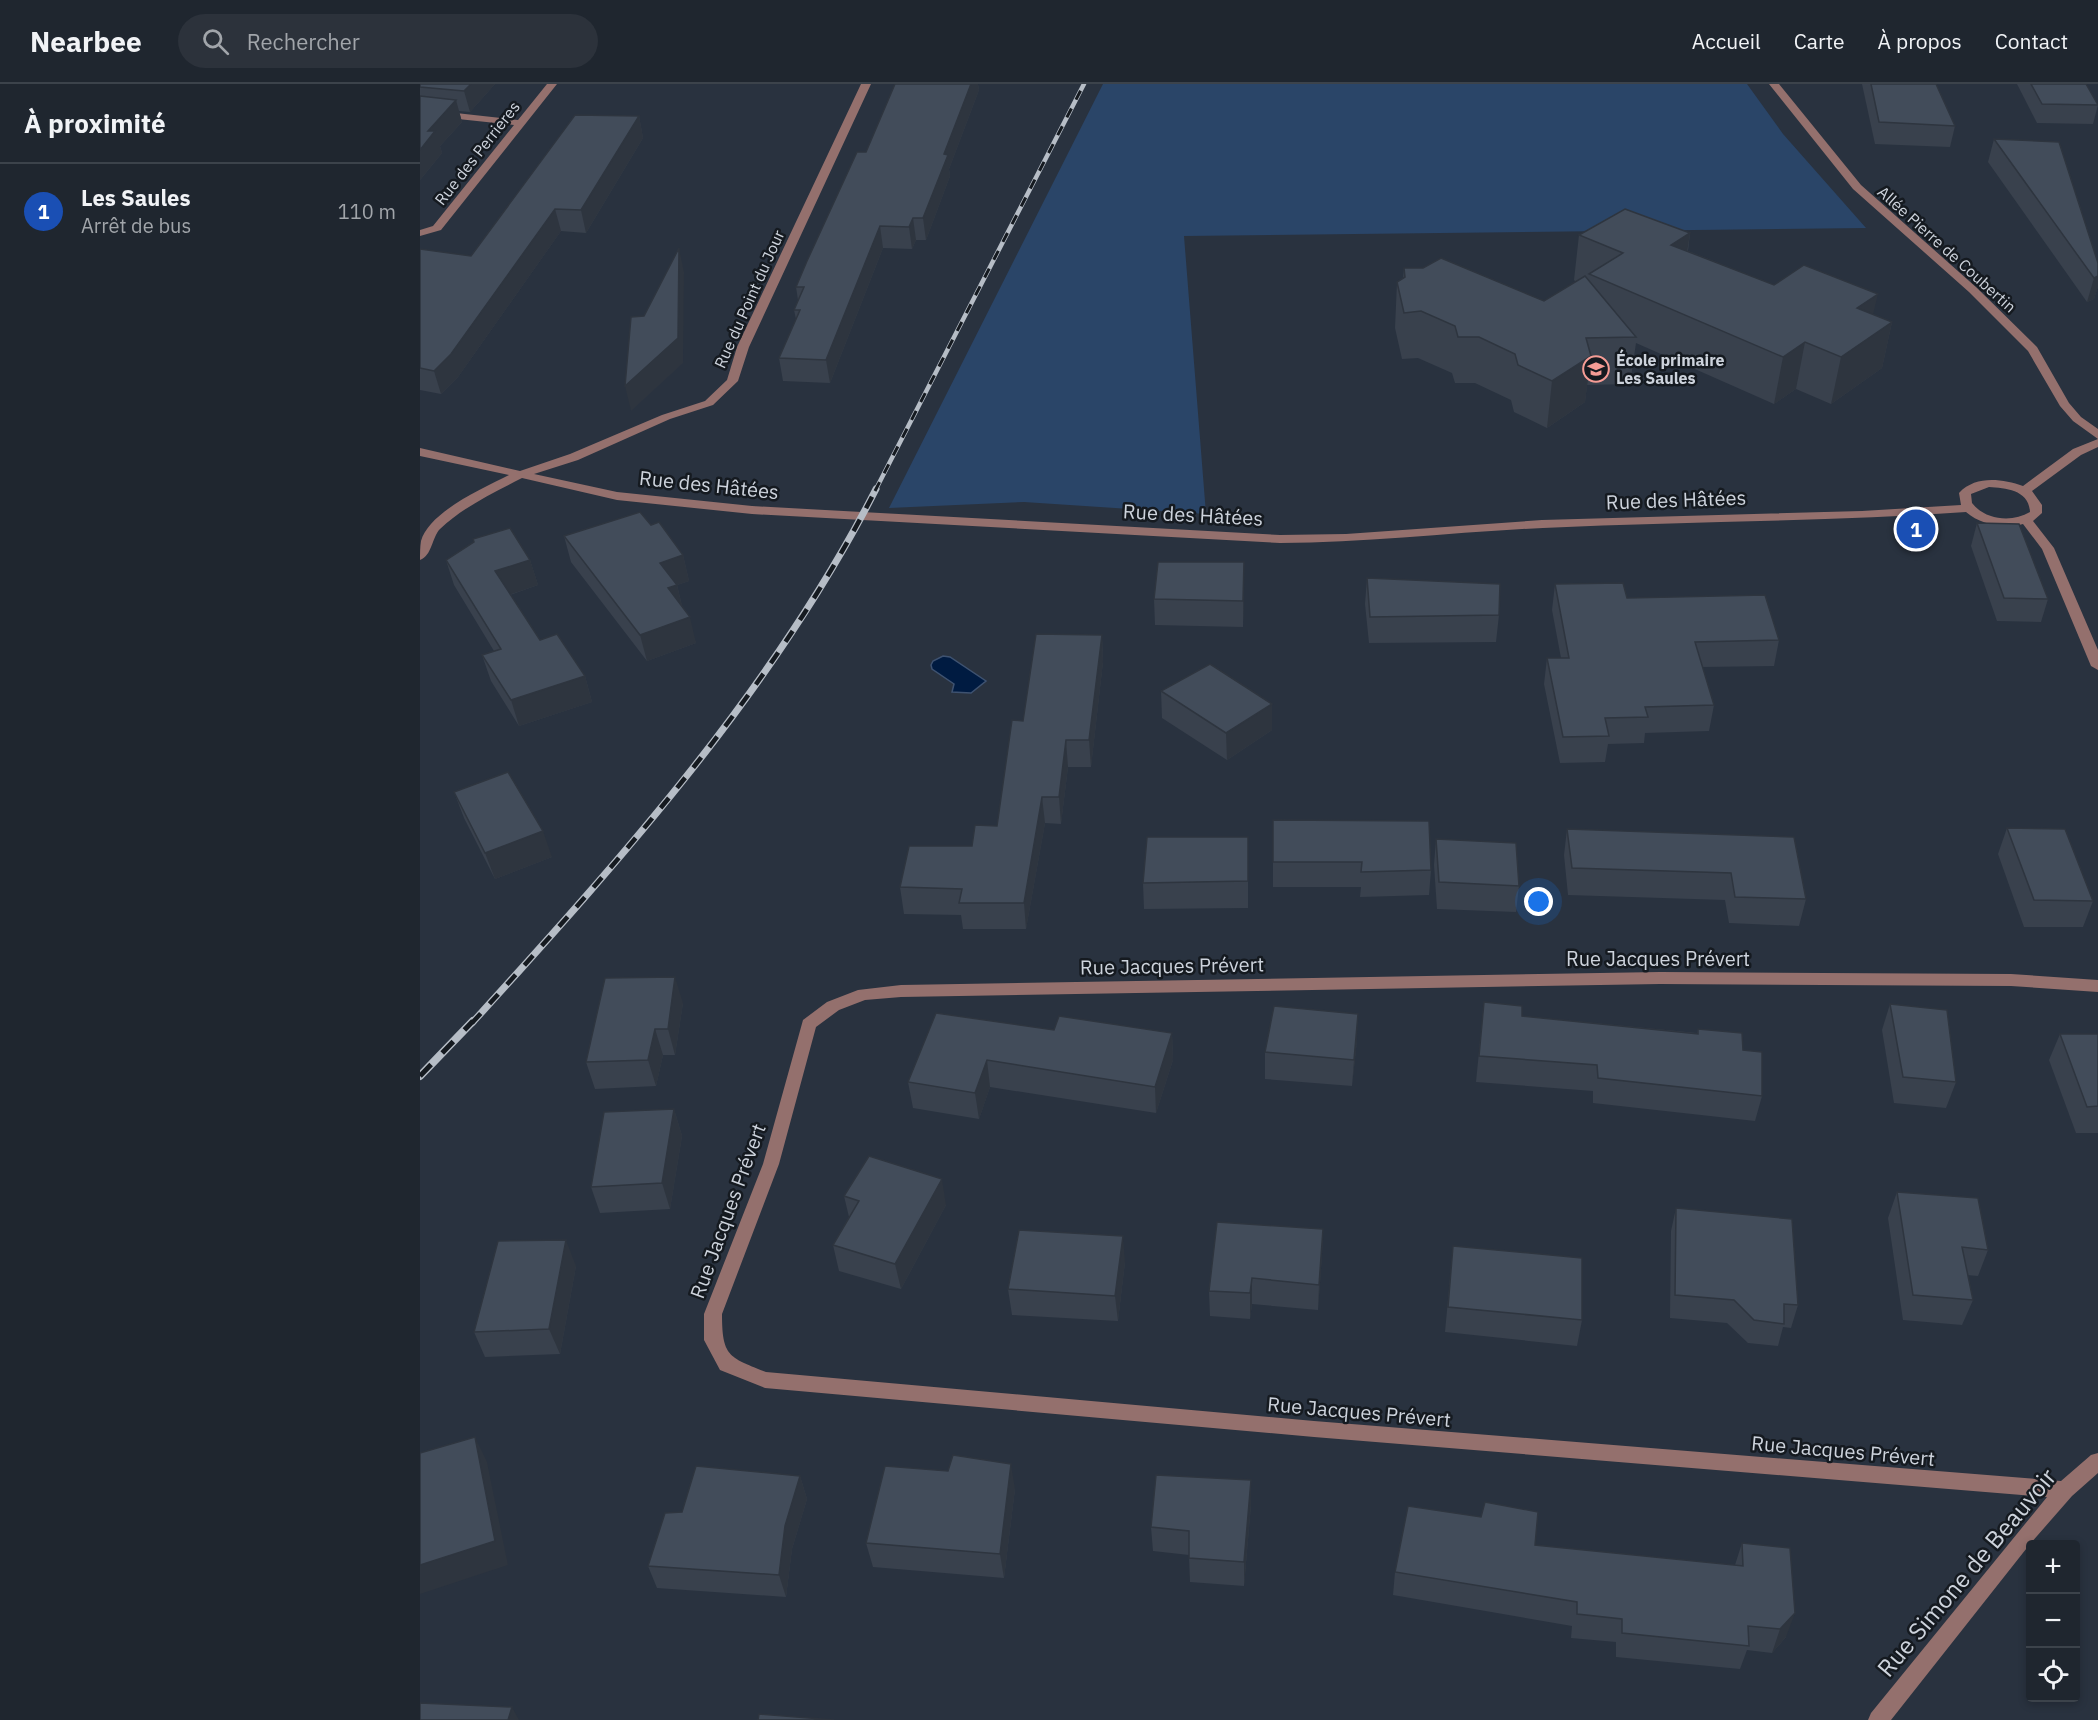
<!DOCTYPE html>
<html lang="fr">
<meta charset="utf-8">
<style>
:root{--surface:#1f262f;--page:#2c323b;--text:#f1f3f6;--muted:#a1a5aa;--line:#3c434b;--accent:#0b8043}
body{margin:0;font-family:"IBM Plex Sans",sans-serif;background:var(--page);color:var(--text)}
.controls{position:absolute;right:18px;bottom:18px;display:grid;overflow:hidden;border-radius:6px;box-shadow:0 3px 9px #0003}
.controls button{width:54px;height:54px;display:grid;place-items:center;padding:0;border:0;border-bottom:2px solid var(--line);background:var(--surface);color:var(--text);font:30px sans-serif}
.you{position:absolute;left:1119px;top:818px;width:21px;height:21px;margin:-15px;border:4px solid #fff;border-radius:50%;background:#1a73e8;box-shadow:0 0 0 9px #1a73e833}
.badge{display:grid;place-items:center;width:39px;height:39px;border-radius:50%;background:var(--accent);color:#fff;font-size:20px;font-weight:700}
.pin{position:absolute;translate:-50% -50%;border:3px solid #fff;box-shadow:0 2px 6px #0006}
.list{margin:0;padding:0;list-style:none}
h2{display:flex;justify-content:space-between;align-items:center;height:78px;margin:0;padding:0 24px;font-size:26px}
h2 small{font-size:20px;font-weight:400;color:var(--muted)}
.list li{display:grid;grid-template-columns:39px 1fr auto;gap:18px;align-items:center;box-sizing:border-box;height:96px;padding:0 24px;border-top:2px solid var(--line)}
.list b{display:block;font-size:22px;white-space:nowrap}
.list p{margin:0;font-size:20px;white-space:nowrap;color:var(--muted)}
.list em{font-size:20px;font-style:normal;color:var(--muted)}
.icon{flex:none;width:33px;height:33px;fill:none;stroke:currentColor;stroke-width:2;stroke-linecap:round;stroke-linejoin:round}
.map{position:relative;flex:none;width:1678px;height:1636px;overflow:hidden}
header{display:flex;align-items:center;gap:36px;box-sizing:border-box;height:84px;padding:0 30px;background:var(--surface);border-bottom:2px solid var(--line)}
header strong{font-size:28px}
nav{display:flex;gap:33px;margin-inline-start:auto;font-size:21px}
.search{width:420px;height:54px;background:var(--page);display:flex;align-items:center;gap:15px;box-sizing:border-box;padding:0 21px;border-radius:33px;color:var(--muted);font-size:22px}
main{display:flex}
aside{flex:1;background:var(--surface)}
.map>svg:first-child{display:block}
.green{fill:#2a4568}
.water{fill:#001b41;stroke:#3e5270;stroke-width:1.5}
.lines{fill:none;stroke-linecap:round;stroke-linejoin:round}
.minor{fill:#94706d;fill-rule:evenodd}
.rail-far2-casing{stroke:#b6bdc6;stroke-width:4.5}
.rail-far1-casing{stroke:#b6bdc6;stroke-width:7}
.rail-casing{stroke:#b6bdc6;stroke-width:8}
.rail-far2{stroke:#151a20;stroke-width:3;stroke-dasharray:10;stroke-linecap:butt}
.rail-far1{stroke:#151a20;stroke-width:4.5;stroke-dasharray:13;stroke-linecap:butt}
.rail{stroke:#151a20;stroke-width:5;stroke-dasharray:16;stroke-linecap:butt}
.wall{fill:#39414d}
.shaded-wall{fill:#2e353f}
.building{fill:#424c5a;stroke:#2e353f;stroke-width:1.5}
.labels{text-anchor:middle;stroke-width:5;stroke-linejoin:round;paint-order:stroke}
.far-street-label{font-size:16px;fill:#cdd3dc;stroke:#151a20}
.far-poi-label{font-size:16px;font-weight:bold;fill:#cdd3dc;stroke:#151a20;text-anchor:start}
.street-label{font-size:20px;fill:#cdd3dc;stroke:#151a20}
.near-street-label{font-size:24px;fill:#cdd3dc;stroke:#151a20}
</style>
<header>
<strong>Nearbee</strong>
<div class="search"><svg class="icon" aria-label="search" viewBox="0 0 24 24"><circle cx="10" cy="10" r="6"/><path d="M15 15l6 6"/></svg>Rechercher</div>
<nav><a>Accueil</a><a>Carte</a><a>À propos</a><a>Contact</a></nav>
</header>
<main>
<aside>
<h2>À proximité<small></small></h2>
<ul class="list">
<li><span class="badge" style="background:#1a4fb4">1</span><div><b>Les Saules</b><p>Arrêt de bus</p></div><em>110 m</em></li>
</ul>
</aside>
<div class="map">
<svg width="1678" height="1636" viewBox="0 0 1678 1636">
<rect width="100%" height="100%" fill="#29323f"/>
<!-- green -->
<polygon class="green" points="683,0 1327,0 1363,50 1446,144 764,152 786,430 604,418 469,424"/>
<!-- water -->
<polygon class="water" points="523,572 530,573 566,597 551,609 532,608 534,600 512,585 511,581 513,577"/>
<g class="lines">
<!-- minor -->
<g class="minor">
<polygon points="127,0 137,0 21,146 0,152 0,146 13,142 94,41 0,31 0,25 98,36"/>
<path d="M 441,0 L 451,0 L 329,263 L 318,297 L 293,321 L 250,335 L 158,376 L 114,390 L 197,408 L 332,422 L 860,451 L 926,450 L 1122,436 L 1442,427 L 1541,421 L 1539,409 C 1556,391 1582,395 1603,402 L 1653,365 L 1678,355 L 1678,363 L 1661,371 L 1612,407 L 1622,421 L 1622,429 L 1613,437 L 1634,464 L 1678,566 L 1678,586 L 1671,582 L 1622,465 L 1603,440 C 1584,445 1561,441 1546,428 C 1406,438 1265,437 1123,444 C 1035,448 948,459 860,459 L 332,430 L 197,416 L 102,394 C 73,409 43,423 20,445 C 12,453 12,472 0,476 C 0,470 0,463 1,457 C 9,428 63,404 89,391 L 0,372 L 0,364 L 100,387 L 150,370 L 242,331 L 285,317 L 307,296 L 317,263 ZM 1569,403 C 1586,404 1609,406 1610,428 C 1592,439 1565,436 1552,419 L 1551,410 Z"/>
<polygon points="1349,0 1359,0 1441,101 1557,204 1617,263 1649,319 1661,333 1678,345 1678,355 1653,337 1640,322 1608,267 1549,208 1433,105"/>
<path d="M 1240,888 L 1591,890 L 1678,896 L 1678,908 L 1591,902 L 1240,900 L 481,913 L 445,916 L 419,926 L 396,943 L 359,1080 L 302,1230 C 302,1273 309,1273 346,1288 L 894,1337 L 1641,1397 L 1671,1371 L 1678,1369 L 1678,1389 L 1652,1412 L 1610,1460 L 1471,1636 L 1448,1636 L 1451,1629 L 1627,1413 L 894,1353 L 345,1304 L 300,1286 L 284,1256 L 284,1230 L 343,1080 L 383,936 L 407,918 L 438,906 L 481,901 Z"/>
</g>
<!-- rail-far2 casing -->
<g class="rail-far2-casing">
<polyline id="rail-far2" points="455,407 664,0"/>
</g>
<!-- rail-far1 casing -->
<g class="rail-far1-casing">
<path id="rail-far1" d="M 52,939 C 202,774 354,605 456,405"/>
</g>
<!-- rail casing -->
<g class="rail-casing">
<polyline id="rail" points="0,992 53,937"/>
</g>
<!-- rail-far2 -->
<use href="#rail-far2" class="rail-far2"/>
<!-- rail-far1 -->
<use href="#rail-far1" class="rail-far1"/>
<!-- rail -->
<use href="#rail" class="rail"/>
</g>
<!-- wall -->
<g class="wall">
<polygon points="0,0 75,0 50,28 39,27 42,38 20,62 22,69 0,96"/>
<polygon points="475,0 558,0 559,6 529,85 530,92 506,156 496,156 492,165 463,164 410,299 363,297 359,274 376,235 374,226 378,216 376,203 446,68"/>
<polygon points="1442,0 1516,0 1535,42 1530,63 1455,60"/>
<polygon points="1597,0 1666,0 1678,21 1673,40 1617,39"/>
<polygon points="219,32 223,54 166,149 141,147 38,293 21,310 0,306 0,165 51,172"/>
<polygon points="1574,55 1678,179 1678,202 1674,215 1667,218 1568,78"/>
<polygon points="1270,149 1268,167 1354,201 1453,230 1472,238 1462,284 1411,320 1376,305 1354,320 1216,259 1210,300 1167,301 1165,318 1127,344 1094,328 1091,316 1055,299 1035,299 1032,289 998,274 982,275 975,244 977,198 983,194 984,184 1124,217 1156,198 1154,196 1159,151"/>
<polygon points="1557,439 1628,515 1621,538 1577,537 1551,462"/>
<polygon points="231,441 263,471 269,497 257,501 262,522 276,559 227,577 151,478 144,452"/>
<polygon points="26,476 110,476 118,501 90,511 120,556 165,592 172,618 99,642 71,597 62,571 74,567 34,501"/>
<polygon points="947,494 1079,531 1076,558 949,559 945,520"/>
<polygon points="1135,500 1207,514 1359,556 1354,582 1282,583 1294,621 1289,647 1225,649 1224,659 1188,660 1185,678 1140,679 1124,600 1127,574 1141,574 1132,526"/>
<polygon points="824,504 823,543 735,541 734,515"/>
<polygon points="682,551 683,578 671,683 648,683 641,740 625,739 606,845 543,845 541,831 484,830 480,803 552,762 577,742 603,637"/>
<polygon points="741,607 852,620 852,646 807,676 742,634"/>
<polygon points="34,708 132,773 75,795 44,734"/>
<polygon points="853,736 1011,786 1009,811 940,813 941,803 853,803"/>
<polygon points="1587,744 1673,817 1663,843 1604,843 1578,770"/>
<polygon points="1147,745 1374,753 1386,815 1379,842 1309,839 1305,816 1148,811 1144,771"/>
<polygon points="828,753 828,824 724,825 723,799"/>
<polygon points="1016,755 1099,802 1096,828 1017,825 1014,781"/>
<polygon points="1064,918 1102,932 1277,949 1278,945 1323,966 1342,1012 1335,1037 1173,1019 1173,1007 1056,998"/>
<polygon points="263,919 255,971 243,971 236,1002 175,1005 166,978"/>
<polygon points="1470,920 1536,998 1526,1024 1474,1019 1462,946"/>
<polygon points="634,946 752,949 753,976 736,1029 570,1003 559,1035 493,1024 488,998"/>
<polygon points="1640,950 1678,950 1678,1049 1656,1049 1629,976"/>
<polygon points="937,956 932,1002 845,995 845,968"/>
<polygon points="254,1025 262,1052 250,1125 180,1129 171,1103"/>
<polygon points="1477,1108 1568,1166 1558,1192 1547,1191 1553,1216 1542,1241 1483,1236 1468,1134"/>
<polygon points="424,1112 526,1121 481,1205 419,1187 413,1161 429,1133"/>
<polygon points="1256,1124 1378,1221 1371,1244 1363,1243 1358,1262 1328,1259 1307,1239 1250,1234 1251,1147"/>
<polygon points="903,1145 902,1171 898,1226 832,1220 830,1235 790,1232 789,1207"/>
<polygon points="1033,1162 1162,1236 1157,1262 1025,1248"/>
<polygon points="705,1178 698,1237 592,1231 588,1205"/>
<polygon points="156,1182 140,1270 65,1273 54,1248"/>
<polygon points="528,1387 595,1405 584,1494 453,1483 446,1459"/>
<polygon points="380,1392 387,1415 372,1465 366,1513 237,1504 228,1482"/>
<polygon points="831,1396 831,1421 824,1502 770,1498 769,1471 733,1467 731,1443"/>
<polygon points="1322,1459 1366,1553 1352,1569 1327,1566 1320,1585 1196,1573 1196,1558 1151,1554 1152,1542 973,1511 975,1488 1115,1461 1315,1481"/>
</g>
<!-- shaded-wall -->
<g class="shaded-wall">
<polygon points="51,0 75,0 50,28 44,7"/>
<polygon points="551,0 558,0 559,6 529,85 530,92 506,156 503,134 524,70"/>
<polygon points="36,16 42,38 20,62 22,69 0,96 0,66 8,47"/>
<polygon points="219,32 223,54 166,149 161,126"/>
<polygon points="135,125 141,147 38,293 21,310 14,287"/>
<polygon points="493,134 496,156 492,165 489,143"/>
<polygon points="460,142 463,164 410,299 406,276"/>
<polygon points="1270,149 1263,195 1251,161"/>
<polygon points="259,164 264,188 263,279 211,327 205,302"/>
<polygon points="1678,192 1678,202 1674,215 1667,218 1674,194"/>
<polygon points="1458,210 1447,255 1472,238 1462,284 1411,320 1421,273 1437,224"/>
<polygon points="1385,258 1376,305 1354,320 1363,273"/>
<polygon points="1171,272 1165,318 1127,344 1132,297"/>
<polygon points="263,471 269,497 257,501 263,527 254,530 240,479"/>
<polygon points="110,476 118,501 83,513 75,487"/>
<polygon points="824,478 824,504 823,543 823,517"/>
<polygon points="270,533 276,559 227,577 220,551"/>
<polygon points="682,551 683,578 671,683 669,656"/>
<polygon points="165,592 172,618 99,642 91,616"/>
<polygon points="852,620 852,646 807,676 806,649"/>
<polygon points="646,656 648,683 641,740 639,713"/>
<polygon points="622,713 625,739 606,845 604,819"/>
<polygon points="123,747 132,773 75,795 65,769"/>
<polygon points="255,893 263,919 255,971 248,945"/>
<polygon points="938,930 937,956 932,1002 934,976"/>
<polygon points="235,945 243,971 236,1002 228,976"/>
<polygon points="752,949 753,976 736,1029 735,1003"/>
<polygon points="567,976 570,1003 559,1035 555,1009"/>
<polygon points="254,1025 262,1052 250,1125 242,1099"/>
<polygon points="522,1095 526,1121 481,1205 475,1180"/>
<polygon points="903,1145 902,1171 898,1226 899,1201"/>
<polygon points="703,1152 705,1178 698,1237 695,1212"/>
<polygon points="146,1156 156,1182 140,1270 129,1245"/>
<polygon points="832,1194 832,1220 830,1235 830,1209"/>
<polygon points="55,1353 67,1378 88,1481 0,1510 0,1481"/>
<polygon points="591,1380 595,1405 584,1494 580,1470"/>
<polygon points="380,1392 387,1415 372,1465 366,1513 359,1491 365,1442"/>
<polygon points="831,1396 831,1421 824,1502 824,1478"/>
<polygon points="1375,1529 1366,1553 1352,1569 1360,1545"/>
<polygon points="92,1623 99,1636 88,1636"/>
</g>
<!-- building -->
<g class="building">
<polygon points="0,0 51,0 44,7 0,3"/>
<polygon points="475,0 551,0 524,70 528,71 503,134 493,134 489,143 460,142 406,276 359,274 380,226 374,226 384,203 376,203 387,177 437,68 446,68"/>
<polygon points="1451,0 1516,0 1535,42 1459,38"/>
<polygon points="1611,0 1666,0 1678,21 1622,20"/>
<polygon points="0,12 36,16 8,47 15,47 0,66"/>
<polygon points="155,31 219,32 161,126 135,125 31,270 14,287 0,284 0,165 51,172"/>
<polygon points="1574,55 1639,58 1678,179 1678,192 1674,194"/>
<polygon points="1205,125 1270,149 1251,161 1354,201 1384,181 1458,210 1437,224 1472,238 1421,273 1385,258 1363,273 1169,190 1203,169 1159,151"/>
<polygon points="259,164 258,254 205,302 211,233 224,232"/>
<polygon points="1021,174 1124,217 1165,192 1216,253 1166,254 1171,272 1132,297 1098,281 1095,270 1059,253 1038,253 1035,242 1001,227 984,229 977,198 985,193 984,184 1003,184"/>
<polygon points="220,428 231,441 239,438 263,471 240,479 257,501 248,504 270,533 220,551 144,452"/>
<polygon points="1557,439 1599,440 1628,515 1584,514"/>
<polygon points="90,444 110,476 75,487 120,556 137,550 165,592 91,616 62,571 81,565 26,476 54,458 53,455"/>
<polygon points="738,478 824,478 823,517 734,515"/>
<polygon points="947,494 1080,500 1079,531 950,533"/>
<polygon points="1203,499 1207,514 1345,511 1359,556 1275,558 1294,621 1225,623 1228,633 1185,634 1189,652 1143,653 1127,574 1149,574 1135,500"/>
<polygon points="616,550 682,551 669,656 646,656 639,713 622,713 604,819 539,819 542,805 480,803 489,762 552,762 555,741 577,742 592,636 603,637"/>
<polygon points="790,580 852,620 806,649 741,607"/>
<polygon points="88,688 123,747 65,769 34,708"/>
<polygon points="853,736 1009,737 1011,786 941,788 942,778 853,778"/>
<polygon points="1587,744 1645,745 1673,817 1614,816"/>
<polygon points="1147,745 1374,753 1386,815 1315,813 1311,789 1152,784"/>
<polygon points="727,753 828,753 828,797 723,799"/>
<polygon points="1016,755 1096,759 1099,802 1019,798"/>
<polygon points="255,893 248,945 235,945 228,976 166,978 185,894"/>
<polygon points="1064,918 1102,922 1102,932 1278,950 1278,945 1322,949 1323,966 1342,968 1342,1012 1178,994 1177,981 1059,972"/>
<polygon points="1470,920 1527,926 1536,998 1483,993"/>
<polygon points="854,922 938,930 934,976 845,968"/>
<polygon points="516,929 634,946 639,932 752,949 735,1003 567,976 555,1009 488,998"/>
<polygon points="1640,950 1678,950 1678,1022 1667,1023"/>
<polygon points="254,1025 242,1099 171,1103 184,1028"/>
<polygon points="449,1072 522,1095 475,1180 413,1161 439,1117 424,1112"/>
<polygon points="1477,1108 1558,1114 1568,1166 1542,1163 1553,1216 1493,1211"/>
<polygon points="1256,1124 1372,1135 1378,1221 1364,1220 1364,1240 1334,1236 1314,1216 1255,1211"/>
<polygon points="797,1138 903,1145 899,1201 832,1194 830,1209 789,1207"/>
<polygon points="599,1146 703,1152 695,1212 588,1205"/>
<polygon points="146,1156 129,1245 54,1248 78,1157"/>
<polygon points="1033,1162 1162,1174 1162,1236 1028,1223"/>
<polygon points="55,1353 75,1457 0,1481 0,1369"/>
<polygon points="533,1371 591,1380 580,1470 446,1459 465,1382 528,1387"/>
<polygon points="276,1382 380,1392 365,1442 359,1491 228,1482 245,1429 262,1428"/>
<polygon points="736,1391 831,1396 824,1478 769,1474 769,1447 731,1443"/>
<polygon points="1065,1418 1118,1428 1115,1461 1323,1482 1322,1459 1370,1464 1375,1529 1360,1545 1328,1542 1329,1562 1202,1549 1202,1535 1157,1530 1157,1518 975,1488 988,1422 1061,1433"/>
<polygon points="0,1619 92,1623 88,1636 0,1636"/>
<polygon points="339,1630 414,1636 338,1636"/>
</g>
<!-- icons -->
<defs>
<g id="school-ring" transform="scale(1.35)"><circle r="9.5" fill="#151a20" stroke="#f59c95" stroke-width="1.5"/><path d="M0-5L7-2L0 1L-7-2ZM-4 1L0 2.5L4 1V4Q0 6-4 4Z" fill="#f59c95"/></g>
</defs>
<g fill-rule="evenodd">
<use href="#school-ring" x="1176" y="285"/>
</g>
<g class="labels">
<!-- far-street labels -->
<g class="far-street-label">
<text transform="translate(57 69) rotate(-52)" y="6">Rue des Perrieres</text>
<text transform="translate(1527 165) rotate(42)" y="6">Allée Pierre de Coubertin</text>
<text transform="translate(329 215) rotate(-66)" y="6">Rue du Point du Jour</text>
</g>
<!-- far-poi labels -->
<g class="far-poi-label">
<text x="1196" y="282">École primaire<tspan x="1196" dy="18">Les Saules</tspan></text>
</g>
<!-- street labels -->
<g class="street-label">
<text transform="translate(289 401) rotate(6)" y="7">Rue des Hâtées</text>
<text transform="translate(1256 416) rotate(-2)" y="7">Rue des Hâtées</text>
<text transform="translate(773 431) rotate(3)" y="7">Rue des Hâtées</text>
<text x="1238" y="882">Rue Jacques Prévert</text>
<text transform="translate(752 882) rotate(-1)" y="7">Rue Jacques Prévert</text>
<text transform="translate(308 1127) rotate(-70)" y="7">Rue Jacques Prévert</text>
<text transform="translate(939 1328) rotate(5)" y="7">Rue Jacques Prévert</text>
<text transform="translate(1423 1367) rotate(5)" y="7">Rue Jacques Prévert</text>
</g>
<!-- near-street labels -->
<g class="near-street-label">
<text transform="translate(1547 1489) rotate(-50)" y="8">Rue Simone de Beauvoir</text>
</g>
</g>
</svg>
<div class="controls">
<button>+</button>
<button>−</button>
<button><svg class="icon" aria-label="locate" viewBox="0 0 24 24"><circle cx="12" cy="12" r="6"/><path d="M12 2v4M12 18v4M2 12h4M18 12h4"/></svg></button>
</div>
<div class="you"></div>
<div class="pin badge" style="left:1496px;top:445px;background:#1a4fb4">1</div>
</div>
</main>
